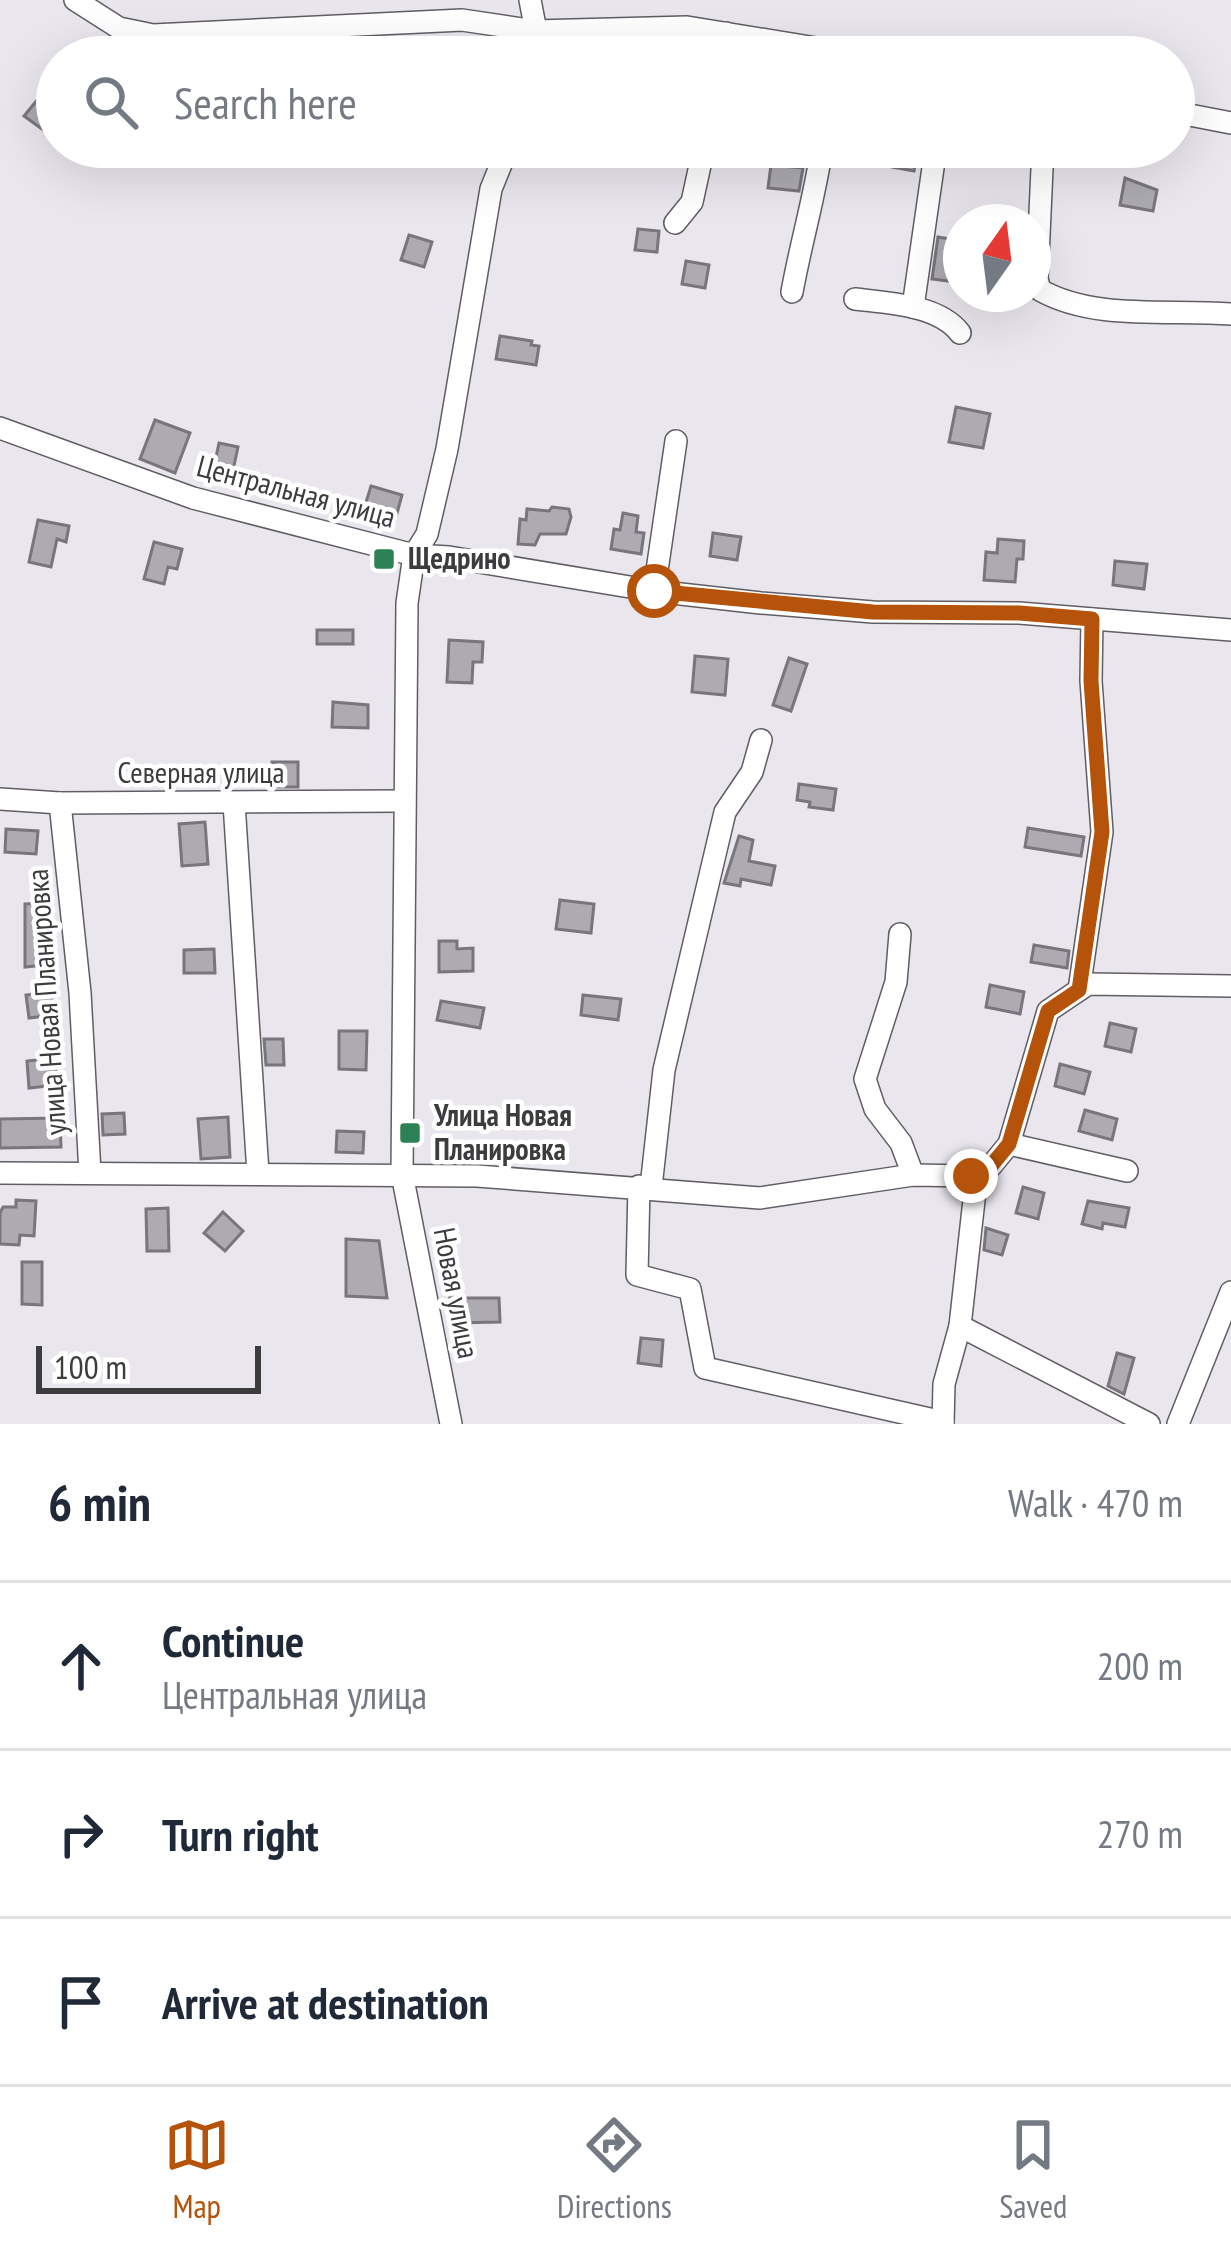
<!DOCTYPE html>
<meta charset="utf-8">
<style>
:root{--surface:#fff;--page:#f2f2f3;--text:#1f2937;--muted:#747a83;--line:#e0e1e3;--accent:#b45309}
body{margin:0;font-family:"PT Sans Narrow",sans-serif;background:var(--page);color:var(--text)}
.compass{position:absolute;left:943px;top:204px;width:108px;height:108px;border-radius:50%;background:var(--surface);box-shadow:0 12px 48px #0002;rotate:14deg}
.scale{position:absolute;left:36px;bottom:30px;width:225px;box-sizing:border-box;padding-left:12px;border:6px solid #3c3b3e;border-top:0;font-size:33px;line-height:42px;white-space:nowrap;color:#3c3b3e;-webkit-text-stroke:9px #fff;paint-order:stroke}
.stop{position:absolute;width:36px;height:36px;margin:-27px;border:9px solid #b45309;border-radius:50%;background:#fff}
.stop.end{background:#b45309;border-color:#fff;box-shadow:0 3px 12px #0008}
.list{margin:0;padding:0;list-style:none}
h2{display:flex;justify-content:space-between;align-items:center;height:156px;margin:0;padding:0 48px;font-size:51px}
h2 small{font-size:39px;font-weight:400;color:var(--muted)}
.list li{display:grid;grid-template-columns:78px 1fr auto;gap:36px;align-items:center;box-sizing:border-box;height:168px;padding:0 48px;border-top:3px solid var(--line)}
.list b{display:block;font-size:45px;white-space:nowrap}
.list p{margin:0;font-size:39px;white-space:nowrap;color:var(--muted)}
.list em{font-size:39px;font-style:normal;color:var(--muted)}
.icon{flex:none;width:66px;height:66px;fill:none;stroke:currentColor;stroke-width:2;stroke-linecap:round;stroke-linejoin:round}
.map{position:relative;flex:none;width:1231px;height:1424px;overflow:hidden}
.search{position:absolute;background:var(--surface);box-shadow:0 12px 48px #0002;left:36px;right:36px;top:36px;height:132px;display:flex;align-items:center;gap:30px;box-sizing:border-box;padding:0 42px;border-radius:66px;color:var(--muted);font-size:45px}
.sheet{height:660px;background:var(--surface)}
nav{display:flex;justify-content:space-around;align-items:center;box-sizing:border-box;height:168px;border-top:3px solid var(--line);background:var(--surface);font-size:33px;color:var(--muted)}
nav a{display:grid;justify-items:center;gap:6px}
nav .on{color:var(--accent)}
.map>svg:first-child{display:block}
.building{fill:#adaab2;stroke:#78757c;stroke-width:3}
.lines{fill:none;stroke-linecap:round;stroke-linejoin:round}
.minor-casing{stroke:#605d64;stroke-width:24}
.minor{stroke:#fff;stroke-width:21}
.route{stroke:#b45309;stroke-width:15}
.poi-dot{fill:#2d8255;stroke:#fff;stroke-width:4.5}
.labels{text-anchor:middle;stroke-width:9;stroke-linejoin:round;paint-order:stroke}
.street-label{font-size:30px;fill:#3c3b3e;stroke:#fff}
.poi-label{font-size:30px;font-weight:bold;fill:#3c3b3e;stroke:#fff;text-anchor:start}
</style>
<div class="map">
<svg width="1231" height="1424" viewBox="0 0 1231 1424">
<rect width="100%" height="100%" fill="#eae6ee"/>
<!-- building -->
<g class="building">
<polygon points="57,76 57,119 46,132 24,116"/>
<polygon points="896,147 918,147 914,171 892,167"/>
<polygon points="771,165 803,168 799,191 768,188"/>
<polygon points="1125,178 1157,190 1153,211 1120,205"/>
<polygon points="638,229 659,231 657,252 635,250"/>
<polygon points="409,235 432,242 424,267 401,260"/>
<polygon points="938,237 955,240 948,281 932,279"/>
<polygon points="686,261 709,265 705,288 682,284"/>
<polygon points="500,336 532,341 531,345 539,346 536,365 496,359"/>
<polygon points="956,407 990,414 983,448 949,442"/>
<polygon points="155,420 190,433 175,473 140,459"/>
<polygon points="219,443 238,447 232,475 213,471"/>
<polygon points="371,486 402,495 395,521 363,512"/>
<polygon points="552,507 569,509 571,517 566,534 540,534 535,545 518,544 520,519 526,520 527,509 549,511"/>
<polygon points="623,513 638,516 636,532 644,533 641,554 611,549 614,529 620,530"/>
<polygon points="38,520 69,526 66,542 57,539 51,567 29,562"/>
<polygon points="713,533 741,537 737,560 710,556"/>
<polygon points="998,539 1024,541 1023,559 1017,559 1015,582 984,580 986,552 997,553"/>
<polygon points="154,542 182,549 177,569 168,567 164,584 144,579"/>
<polygon points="1115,561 1147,564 1144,589 1113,585"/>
<rect x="317" y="630" width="36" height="14"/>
<polygon points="449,640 483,642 482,662 473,662 472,683 447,682"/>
<polygon points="695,656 728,659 725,695 692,692"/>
<polygon points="789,658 807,664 791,711 773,705"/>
<polygon points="333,702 368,705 368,728 332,727"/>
<rect x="272" y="762" width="26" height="25"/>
<polygon points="799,784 836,789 833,810 809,807 810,802 797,800"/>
<polygon points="205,822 208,864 182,866 179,824"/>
<polygon points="1028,828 1084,837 1081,856 1025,847"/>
<polygon points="6,829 38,831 36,854 5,852"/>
<polygon points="739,836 753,840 749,861 775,866 771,885 741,879 740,886 724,883"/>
<polygon points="560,900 594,904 591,933 556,929"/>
<polygon points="47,903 48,940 53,939 55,964 25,967 25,904"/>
<polygon points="439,941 457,941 457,949 473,948 473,971 439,972"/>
<polygon points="1034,945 1069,951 1067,968 1031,962"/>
<polygon points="214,949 215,973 184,973 184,950"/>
<polygon points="990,985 1024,992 1020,1014 986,1007"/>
<polygon points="51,992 54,1015 29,1018 26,995"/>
<polygon points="583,995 621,999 618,1020 581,1015"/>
<polygon points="441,1001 484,1008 480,1028 437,1020"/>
<polygon points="1110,1023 1136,1029 1131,1052 1105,1046"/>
<polygon points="339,1031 367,1031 366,1070 339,1069"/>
<polygon points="264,1039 283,1039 284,1065 266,1065"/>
<polygon points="55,1058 57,1085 29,1088 27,1061"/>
<polygon points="1060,1064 1090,1072 1084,1094 1055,1086"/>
<polygon points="1085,1110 1117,1119 1112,1140 1079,1131"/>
<polygon points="124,1113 125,1134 103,1135 102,1114"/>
<polygon points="228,1117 230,1157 201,1159 198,1119"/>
<polygon points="60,1118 61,1147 0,1148 0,1119"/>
<polygon points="337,1131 364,1132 363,1153 336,1152"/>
<polygon points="1023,1187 1044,1193 1038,1219 1016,1213"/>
<polygon points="16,1200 36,1201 34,1236 20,1235 19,1245 0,1244 0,1213 3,1207 16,1207"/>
<polygon points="1088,1201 1129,1208 1125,1227 1103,1223 1102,1229 1082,1224"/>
<polygon points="168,1208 169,1251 147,1251 146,1209"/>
<polygon points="223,1212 243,1231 225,1251 204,1233"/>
<polygon points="986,1228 1008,1235 1002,1255 984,1250"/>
<polygon points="346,1239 379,1241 387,1298 346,1296"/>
<polygon points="22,1262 42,1262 42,1305 22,1304"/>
<polygon points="450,1298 499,1298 500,1322 451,1323"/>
<polygon points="641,1338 663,1340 661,1366 638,1363"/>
<polygon points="1117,1353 1134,1358 1124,1394 1108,1386"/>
</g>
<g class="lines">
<!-- minor casing -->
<g class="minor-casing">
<g id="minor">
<polyline points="75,0 119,28 153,35 462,20 535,31 687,27 871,57"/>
<polyline points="530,0 541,57"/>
<polyline points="721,57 726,33"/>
<polyline points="1174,112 1231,123"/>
<path d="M 1043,147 L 1037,279 L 1040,290 C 1095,321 1170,309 1231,314"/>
<polyline points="675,223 692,202 704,147"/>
<path d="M 792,292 C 801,242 815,196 822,147"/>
<path d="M 855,299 C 888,303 939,305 960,333"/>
<polyline points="913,307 936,147"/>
<polyline points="0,428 193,498 414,555 449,557 654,591 761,603 873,612 1019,613 1231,630"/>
<polyline points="654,591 676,441"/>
<polyline points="0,799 60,803 403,801"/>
<polyline points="60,803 80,993 90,1173"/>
<polyline points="234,803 258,1173"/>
<polyline points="900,934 896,982 865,1079 875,1109 901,1143 913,1175"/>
<polyline points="1079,990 1102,832 1091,681 1092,619"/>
<polyline points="1009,1144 1127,1171"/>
<polyline points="0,1173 477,1176 760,1198 913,1175 971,1176 991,1166 1009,1144 1048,1011 1088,984 1231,986"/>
<polyline points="639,1186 637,1275 690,1289 705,1368 943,1422"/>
<polyline points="651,1187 664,1070 725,812 752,772 761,740"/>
<polyline points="960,1326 1149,1424"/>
<polyline points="451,1424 402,1174 407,603 414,555 427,534 447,449 491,189 508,147"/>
<polyline points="943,1424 944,1384 960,1326 977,1173"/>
<polyline points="1178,1424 1231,1292"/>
</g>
</g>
<!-- minor -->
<use href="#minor" class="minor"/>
</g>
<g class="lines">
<!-- route -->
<polyline class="route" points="654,591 873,612 1019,613 1092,619 1091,681 1102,832 1079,990 1048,1011 1009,1144 991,1166 971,1176"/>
</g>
<!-- markers -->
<g class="poi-dot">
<rect x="372" y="547" width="24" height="24" rx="6"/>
<rect x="398" y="1121" width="24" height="24" rx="6"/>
</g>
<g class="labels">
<!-- street labels -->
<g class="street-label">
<text transform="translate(296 492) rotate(15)" y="10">Центральная улица</text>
<text x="201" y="783">Северная улица</text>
<text transform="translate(47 1002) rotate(-94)" y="10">улица Новая Планировка</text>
<text transform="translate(456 1293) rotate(79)" y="10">Новая улица</text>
</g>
<!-- poi labels -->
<g class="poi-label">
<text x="408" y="569">Щедрино</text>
<text x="434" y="1126">Улица Новая<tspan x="434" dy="34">Планировка</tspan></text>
</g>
</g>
</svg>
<svg class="compass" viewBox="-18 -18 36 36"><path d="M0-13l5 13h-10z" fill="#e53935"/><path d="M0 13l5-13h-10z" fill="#747a83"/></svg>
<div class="scale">100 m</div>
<div class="stop" style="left:654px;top:591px"></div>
<div class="stop end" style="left:971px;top:1176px"></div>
<div class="search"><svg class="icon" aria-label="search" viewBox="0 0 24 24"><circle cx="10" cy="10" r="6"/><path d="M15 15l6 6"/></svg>Search here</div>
</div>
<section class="sheet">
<h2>6 min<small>Walk · 470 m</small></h2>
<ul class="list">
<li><svg class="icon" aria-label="ahead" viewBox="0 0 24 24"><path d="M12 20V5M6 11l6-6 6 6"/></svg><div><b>Continue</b><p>Центральная улица</p></div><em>200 m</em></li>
<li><svg class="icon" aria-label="right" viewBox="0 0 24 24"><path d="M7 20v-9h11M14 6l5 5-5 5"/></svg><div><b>Turn right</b></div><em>270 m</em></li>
<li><svg class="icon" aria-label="arrive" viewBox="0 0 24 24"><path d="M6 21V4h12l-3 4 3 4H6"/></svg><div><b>Arrive at destination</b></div></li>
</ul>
</section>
<nav>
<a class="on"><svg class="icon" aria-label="map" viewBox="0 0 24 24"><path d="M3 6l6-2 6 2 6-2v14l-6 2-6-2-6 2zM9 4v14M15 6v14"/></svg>Map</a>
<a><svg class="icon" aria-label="directions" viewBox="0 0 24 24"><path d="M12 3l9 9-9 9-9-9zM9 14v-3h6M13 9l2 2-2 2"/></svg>Directions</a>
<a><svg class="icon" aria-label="saved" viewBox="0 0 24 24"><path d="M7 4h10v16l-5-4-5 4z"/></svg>Saved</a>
</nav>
